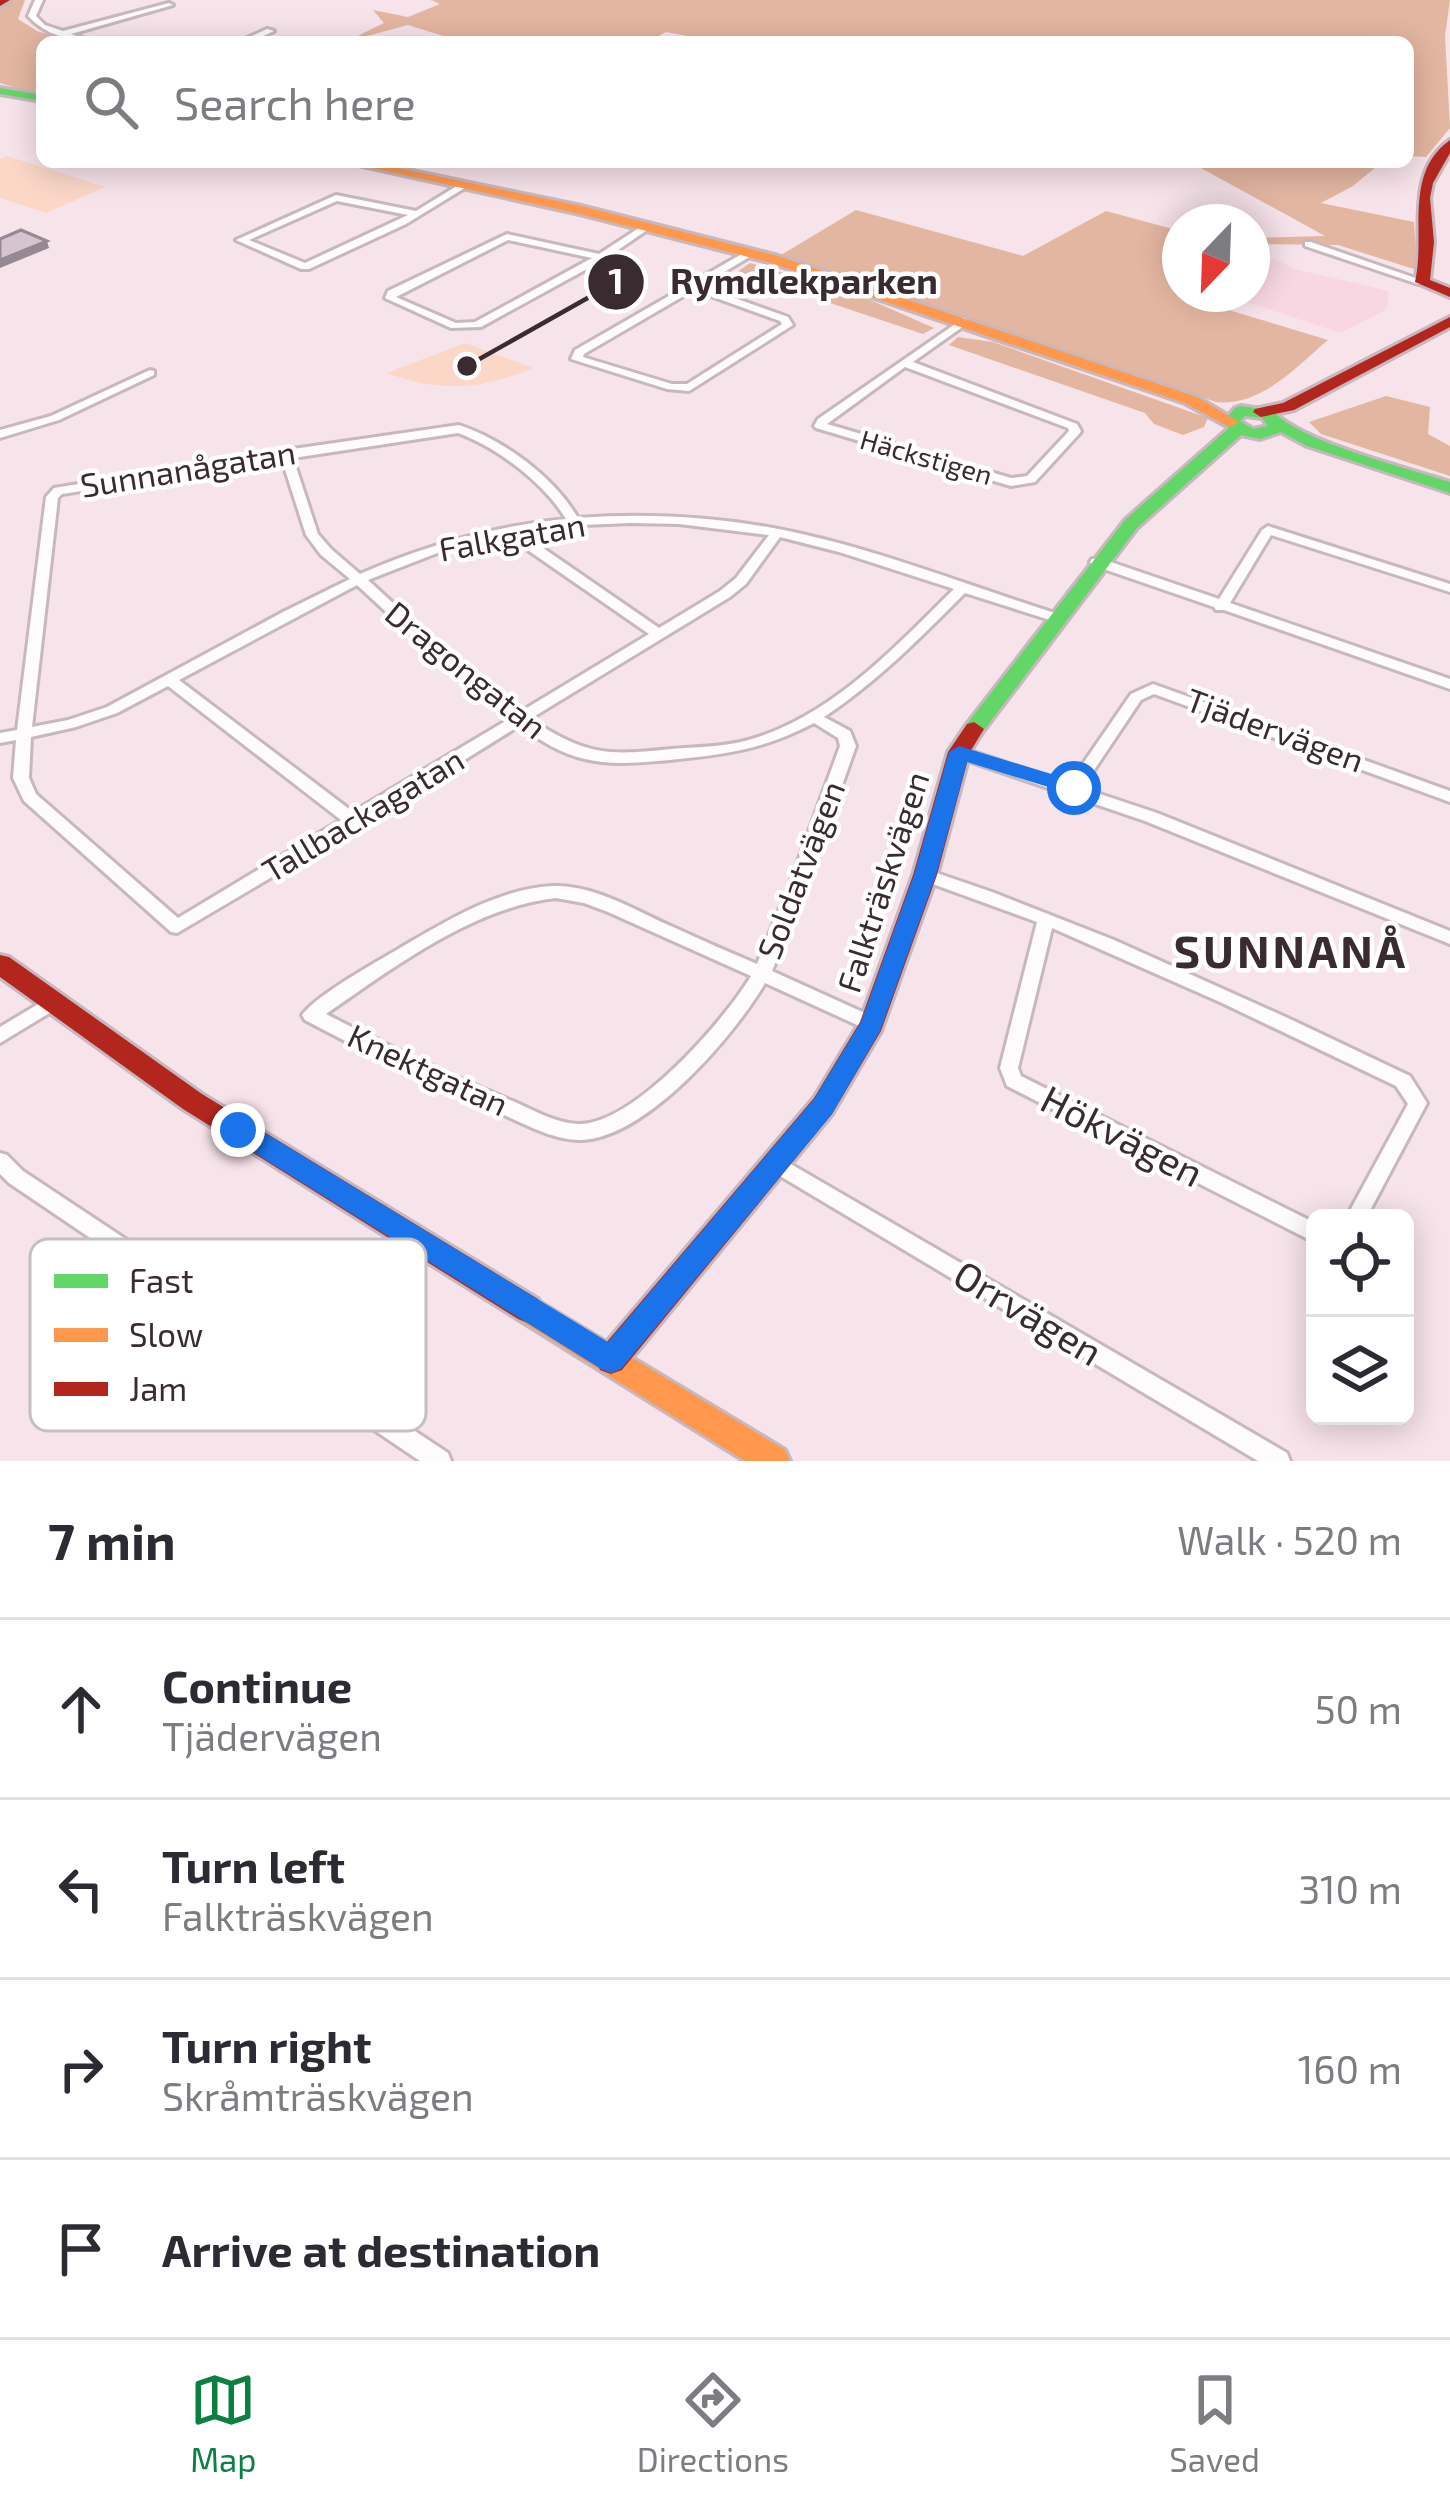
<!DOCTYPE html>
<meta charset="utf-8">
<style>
:root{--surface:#fff;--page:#f7f7f7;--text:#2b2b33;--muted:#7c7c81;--line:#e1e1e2;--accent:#0b8043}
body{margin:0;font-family:"Exo 2",sans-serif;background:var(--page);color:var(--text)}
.controls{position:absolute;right:36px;bottom:36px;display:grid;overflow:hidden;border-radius:18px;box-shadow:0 6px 30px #0003}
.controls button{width:108px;height:108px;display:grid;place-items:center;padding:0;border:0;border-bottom:3px solid var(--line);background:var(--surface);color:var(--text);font:60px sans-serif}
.compass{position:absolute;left:1162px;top:204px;width:108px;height:108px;border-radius:50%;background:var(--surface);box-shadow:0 6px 30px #0003;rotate:203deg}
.stop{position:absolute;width:36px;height:36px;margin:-27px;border:9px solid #1a73e8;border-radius:50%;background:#fff}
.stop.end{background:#1a73e8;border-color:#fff;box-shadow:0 3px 12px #0008}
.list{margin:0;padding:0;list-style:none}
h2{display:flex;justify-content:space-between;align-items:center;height:156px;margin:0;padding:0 48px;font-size:51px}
h2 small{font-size:39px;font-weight:400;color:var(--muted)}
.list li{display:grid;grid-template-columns:78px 1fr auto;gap:36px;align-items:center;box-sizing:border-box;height:180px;padding:0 48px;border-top:3px solid var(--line)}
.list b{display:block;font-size:45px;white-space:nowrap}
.list p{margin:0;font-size:39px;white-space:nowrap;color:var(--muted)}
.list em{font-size:39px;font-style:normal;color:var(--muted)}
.icon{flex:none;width:66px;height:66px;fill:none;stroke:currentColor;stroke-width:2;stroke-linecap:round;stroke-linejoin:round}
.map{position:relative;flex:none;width:1450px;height:1461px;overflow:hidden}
.search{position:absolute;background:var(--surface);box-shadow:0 6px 30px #0003;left:36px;right:36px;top:36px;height:132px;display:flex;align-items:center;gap:30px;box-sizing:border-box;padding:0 42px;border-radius:18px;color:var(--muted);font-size:45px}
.sheet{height:876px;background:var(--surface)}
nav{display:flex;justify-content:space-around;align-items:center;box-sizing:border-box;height:168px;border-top:3px solid var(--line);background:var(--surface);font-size:33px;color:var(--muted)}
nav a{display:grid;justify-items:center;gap:6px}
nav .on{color:var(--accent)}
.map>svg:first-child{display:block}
.built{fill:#f8d7e3}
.green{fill:#fbd7c8}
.forest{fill:#e3b6a1}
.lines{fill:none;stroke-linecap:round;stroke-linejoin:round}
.street-casing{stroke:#c7b8bd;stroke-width:6}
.fast-casing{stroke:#c7b8bd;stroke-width:6}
.slow-casing{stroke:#c7b8bd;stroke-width:6}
.jam-casing{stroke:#c7b8bd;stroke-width:6}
.street{fill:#fefbfc;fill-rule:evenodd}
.fast{fill:#63d668;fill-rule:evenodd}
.slow{fill:#ff974d;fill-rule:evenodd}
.jam{fill:#b3261e;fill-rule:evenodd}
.shaded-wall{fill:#968992}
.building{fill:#d7c4d1;stroke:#968992;stroke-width:3}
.route{fill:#1a73e8}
.labels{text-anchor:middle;stroke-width:9;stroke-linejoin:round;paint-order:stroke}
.far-street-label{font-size:27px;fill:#392b30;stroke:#fff}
.street-label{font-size:33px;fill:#392b30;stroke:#fff}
.near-street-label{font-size:39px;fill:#392b30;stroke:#fff}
.district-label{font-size:45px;font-weight:bold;letter-spacing:3px;fill:#392b30;stroke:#fff}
.key{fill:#fff;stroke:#c4bfc1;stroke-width:3}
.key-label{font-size:33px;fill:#392b30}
.leader{fill:none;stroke:#392b30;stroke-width:4.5}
.callout-dot{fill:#392b30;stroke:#fff;stroke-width:4.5}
.mark-label{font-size:36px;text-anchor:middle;font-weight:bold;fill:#fff}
.callout-label{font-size:36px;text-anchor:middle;font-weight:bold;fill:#392b30;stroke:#fff;stroke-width:9;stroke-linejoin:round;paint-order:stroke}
</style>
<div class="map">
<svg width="1450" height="1461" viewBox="0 0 1450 1461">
<rect width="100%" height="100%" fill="#f7e3ea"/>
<!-- built -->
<polygon class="built" points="1274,259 1298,270 1385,290 1389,292 1386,310 1340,333 1232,297 1252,294 1252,270"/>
<!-- green -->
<g class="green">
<polygon points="7,156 105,187 46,213 0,198 0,159"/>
<path d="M 465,343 L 533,368 C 482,389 440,393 387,373 Z"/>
</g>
<!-- forest -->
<g class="forest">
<polygon points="11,0 25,0 18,19 37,31 74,42 42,42 42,96 0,83 0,6"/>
<polygon points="431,0 1450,0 1445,36 1450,128 1426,157 1408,156 1408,42 720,42 666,32 647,42 444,42 450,38 408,25 345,42 384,23 373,10 408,17 440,4"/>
<polygon points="1190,162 1382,162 1353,186 1321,203 1414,222 1417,270 1338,245 1252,244 1252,238 1325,236"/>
<path d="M 856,210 L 1023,256 L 1106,211 L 1180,231 L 1180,294 L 1206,294 L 1202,302 L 1328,340 C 1296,367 1261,407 1216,402 L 781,255 Z"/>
<polygon points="750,263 859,295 934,328 923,334 737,272"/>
<polygon points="958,337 993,342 1208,418 1204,427 1183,435 1154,424 1145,413 949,345"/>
<polygon points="1386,396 1430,407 1428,434 1450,446 1450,476 1321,434 1309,422"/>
</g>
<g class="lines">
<!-- street casing -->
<g class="street-casing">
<g id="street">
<path d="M 35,0 L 43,0 L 36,16 L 45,25 L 63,31 L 169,3 L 173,5 L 71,34 L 95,42 C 71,42 44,34 28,16 Z"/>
<polygon points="267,29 274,31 250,42 239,42"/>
<path d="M 460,184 L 468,186 L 406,224 L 309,269 L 301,269 L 236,240 L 336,195 L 416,211 ZM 337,201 L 408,215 L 305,263 L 249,240 Z"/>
<path d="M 645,224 L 653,226 L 605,259 L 481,327 L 451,328 L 385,298 L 388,291 L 507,234 L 599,254 ZM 508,240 L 592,258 L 475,322 L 456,323 L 396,297 Z"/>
<polygon points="1305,242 1311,242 1427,282 1418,284 1305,246"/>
<path d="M 747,251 L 756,253 L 701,286 L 788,317 L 793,325 L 689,391 L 667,389 L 571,359 L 575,350 ZM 694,290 L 780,321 L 782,324 L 687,384 L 672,384 L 583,357 L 584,354 Z"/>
<path d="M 964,318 L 969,321 L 968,323 L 913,362 L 1077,424 L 1081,431 L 1079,434 L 1035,482 L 1011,486 L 816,428 L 814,426 L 818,419 ZM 905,367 L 1068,428 L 1069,431 L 1027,476 L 1011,478 L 827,424 Z"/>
<polygon points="150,370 154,371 154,375 59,420 0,438 0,430 51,416"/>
<path d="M 459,425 C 504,440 554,477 578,518 C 643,513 708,516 773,528 C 870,546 963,584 1058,614 L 1060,617 L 1053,621 L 965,593 C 921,637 877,682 824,717 L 850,731 L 856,746 L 806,886 L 772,971 L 878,1019 L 881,1024 L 878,1029 L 872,1031 L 866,1029 L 765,983 C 734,1036 647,1137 582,1140 C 553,1141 521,1122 495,1111 C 430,1084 367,1053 305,1020 L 302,1015 C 318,994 375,963 400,948 C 446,921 498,889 552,886 C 594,884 636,911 673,927 C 701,940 729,952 757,964 L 789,886 L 840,746 L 838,738 L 814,723 C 762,750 727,754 670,760 C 642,762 613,766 585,759 C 561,754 540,740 519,726 L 360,825 L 177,933 L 171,932 L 24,801 L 13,778 L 16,740 L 0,743 L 0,733 L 17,730 L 46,497 L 54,488 L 286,450 ZM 458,433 C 498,448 543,482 566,519 C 494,526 426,545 360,574 L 331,549 L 318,534 L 293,458 ZM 282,460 L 306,535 L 321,555 L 350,579 L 283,612 L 107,707 L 68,720 L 32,727 L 58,498 L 62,494 ZM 631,523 L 679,524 L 769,535 L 736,578 L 720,591 L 659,628 L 530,539 L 526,531 L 582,525 ZM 514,534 L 519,544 L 649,634 L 520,712 L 471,675 L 368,580 L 445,550 ZM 780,537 L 839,552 L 954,589 C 893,649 830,718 745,741 C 721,747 696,747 671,749 C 605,756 587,755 530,719 L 730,597 L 746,584 ZM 357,585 L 461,681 L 509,719 L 353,812 L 179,680 ZM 168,686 L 341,820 L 178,918 L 36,794 L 29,778 L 31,737 L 76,727 L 117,713 ZM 556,898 L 584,903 L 608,912 L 751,976 C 724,1021 635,1123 580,1124 C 556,1124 532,1109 510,1100 C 447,1074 386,1045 326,1014 C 393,968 473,907 556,898 Z"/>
<polygon points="1268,526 1450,584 1450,592 1271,535 1230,603 1450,679 1450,689 1224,610 1216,610 1214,607 1092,565 1090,562 1092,559 1102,559 1219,599 1262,530"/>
<polygon points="1153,684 1450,791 1450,802 1154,694 1141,700 1082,788 1157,813 1450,931 1450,944 1145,821 954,756 951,752 959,747 1069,784 1131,694"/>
<polygon points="925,869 992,892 1114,940 1292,1020 1410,1076 1427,1103 1366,1218 1346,1218 1408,1104 1396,1086 1220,1002 1052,928 1018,1068 1021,1076 1315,1223 1315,1242 1308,1239 1007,1086 1000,1068 1037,922 919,879 917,875 919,871"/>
<polygon points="50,997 56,999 59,1004 56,1009 0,1043 0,1027"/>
<polygon points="0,1153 7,1155 23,1171 448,1453 451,1461 420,1461 9,1183 0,1174"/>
<polygon points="777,1156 1287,1453 1290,1461 1258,1461 770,1170 767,1164 770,1158"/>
</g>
</g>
<!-- fast casing -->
<g class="fast-casing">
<g id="fast">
<polygon points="0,88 42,95 42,101 0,94"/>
<path d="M 1241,406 L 1273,411 C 1300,442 1407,468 1450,482 L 1450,493 L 1307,446 L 1281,432 L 1260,439 L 1241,435 L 1137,528 L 981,734 L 967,734 L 964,729 L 967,724 L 1125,520 L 1229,428 L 1223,422 L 1235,408 ZM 1245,416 L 1262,418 L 1268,426 L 1253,429 L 1240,421 Z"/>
</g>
</g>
<!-- slow casing -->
<g class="slow-casing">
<g id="slow">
<polygon points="345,162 369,162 581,206 778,256 1197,397 1239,422 1231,427 1225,425 1185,403 768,262 580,214"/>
<polygon points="528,1295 785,1450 790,1461 745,1461 518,1319 513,1309 518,1299"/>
</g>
</g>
<!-- jam casing -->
<g class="jam-casing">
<g id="jam">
<polygon points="0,0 10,0 0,6"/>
<path d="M 1450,140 L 1450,153 L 1433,183 L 1430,198 L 1434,242 L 1430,280 L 1450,288 L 1450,297 L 1415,282 C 1426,233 1403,174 1450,140 Z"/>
<polygon points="1450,317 1450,327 1294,410 1261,417 1253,412 1255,409 1283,403"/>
<polygon points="974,722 984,729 970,752 937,875 881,1031 832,1114 622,1370 611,1374 600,1370 596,1360 600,1350 814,1098 860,1022 913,875 948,752 967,724"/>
<polygon points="0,955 9,957 202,1094 538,1299 543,1309 538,1319 528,1323 518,1319 183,1109 0,977"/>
</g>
</g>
<!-- street -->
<use href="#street" class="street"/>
<!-- fast -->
<use href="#fast" class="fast"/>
<!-- slow -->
<use href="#slow" class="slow"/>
<!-- jam -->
<use href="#jam" class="jam"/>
</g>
<!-- shaded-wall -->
<polygon class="shaded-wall" points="47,241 49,248 0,268 0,260"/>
<!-- building -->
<polygon class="building" points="21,230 47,241 0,260 0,239"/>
<!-- route -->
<polygon class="route" points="959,746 1081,783 1084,788 1074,795 967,762 936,875 880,1031 832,1114 621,1369 611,1373 601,1369 229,1137 226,1130 229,1122 247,1122 608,1342 814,1099 861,1022 914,875 949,752"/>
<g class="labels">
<!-- far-street labels -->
<g class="far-street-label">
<text transform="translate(926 458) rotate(16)" y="9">Häckstigen</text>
</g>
<!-- street labels -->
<g class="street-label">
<text transform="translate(188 469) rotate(-9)" y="12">Sunnanågatan</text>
<text transform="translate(512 537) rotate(-10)" y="12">Falkgatan</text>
<text transform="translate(466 670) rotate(39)" y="12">Dragongatan</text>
<text transform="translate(1275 730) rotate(20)" y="12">Tjädervägen</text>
<text transform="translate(363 815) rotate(-31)" y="12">Tallbackagatan</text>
<text transform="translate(801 870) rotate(-69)" y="12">Soldatvägen</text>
<text transform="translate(883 882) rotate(-72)" y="12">Falkträskvägen</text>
<text transform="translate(428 1070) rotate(25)" y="12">Knektgatan</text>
</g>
<!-- near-street labels -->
<g class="near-street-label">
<text transform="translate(1122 1136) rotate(27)" y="14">Hökvägen</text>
<text transform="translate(1028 1313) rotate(31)" y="14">Orrvägen</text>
</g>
<!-- district labels -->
<g class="district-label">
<text x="1291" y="968">SUNNANÅ</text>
</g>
</g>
<!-- legend -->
<rect x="30" y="1239" width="396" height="192" rx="18" class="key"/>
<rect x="54" y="1274" width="54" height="14" fill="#63d668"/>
<rect x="54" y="1328" width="54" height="14" fill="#ff974d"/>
<rect x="54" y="1382" width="54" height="14" fill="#b3261e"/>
<g class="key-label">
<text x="129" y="1293">Fast</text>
<text x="129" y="1347">Slow</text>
<text x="129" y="1401">Jam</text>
</g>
<!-- callouts -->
<path class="leader" d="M467 366L616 282"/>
<g class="callout-dot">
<circle cx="467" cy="366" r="12"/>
<circle cx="616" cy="282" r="30"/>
</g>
<g class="mark-label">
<text x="616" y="294">1</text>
</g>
<g class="callout-label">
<text x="804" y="294">Rymdlekparken</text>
</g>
</svg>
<div class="controls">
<button><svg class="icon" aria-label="locate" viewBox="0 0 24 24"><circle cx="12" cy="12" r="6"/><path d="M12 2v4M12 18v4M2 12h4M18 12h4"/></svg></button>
<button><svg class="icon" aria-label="layers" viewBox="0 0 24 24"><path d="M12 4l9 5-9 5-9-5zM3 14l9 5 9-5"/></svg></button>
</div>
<svg class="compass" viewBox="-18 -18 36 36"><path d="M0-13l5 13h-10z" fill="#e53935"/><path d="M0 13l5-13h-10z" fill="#7c7c81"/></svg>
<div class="stop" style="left:1074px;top:788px"></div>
<div class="stop end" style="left:238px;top:1130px"></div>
<div class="search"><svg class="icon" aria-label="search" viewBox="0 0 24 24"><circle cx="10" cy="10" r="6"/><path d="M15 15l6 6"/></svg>Search here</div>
</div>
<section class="sheet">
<h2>7 min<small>Walk · 520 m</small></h2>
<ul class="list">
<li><svg class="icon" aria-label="ahead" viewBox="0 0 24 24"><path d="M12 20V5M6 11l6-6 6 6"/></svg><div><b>Continue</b><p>Tjädervägen</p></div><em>50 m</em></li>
<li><svg class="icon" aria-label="left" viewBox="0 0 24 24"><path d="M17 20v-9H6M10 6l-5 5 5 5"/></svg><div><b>Turn left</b><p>Falkträskvägen</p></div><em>310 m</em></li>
<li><svg class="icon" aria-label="right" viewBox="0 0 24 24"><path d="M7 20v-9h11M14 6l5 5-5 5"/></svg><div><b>Turn right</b><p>Skråmträskvägen</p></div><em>160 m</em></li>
<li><svg class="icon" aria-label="arrive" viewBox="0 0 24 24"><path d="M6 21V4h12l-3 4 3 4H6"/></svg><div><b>Arrive at destination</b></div></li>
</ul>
</section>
<nav>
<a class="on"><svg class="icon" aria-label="map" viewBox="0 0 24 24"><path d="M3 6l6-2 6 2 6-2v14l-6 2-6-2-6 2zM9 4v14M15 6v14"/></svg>Map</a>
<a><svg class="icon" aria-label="directions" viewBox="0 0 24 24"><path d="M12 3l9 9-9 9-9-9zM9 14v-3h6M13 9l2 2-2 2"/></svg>Directions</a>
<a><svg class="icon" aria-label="saved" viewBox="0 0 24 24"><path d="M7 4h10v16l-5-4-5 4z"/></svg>Saved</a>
</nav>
